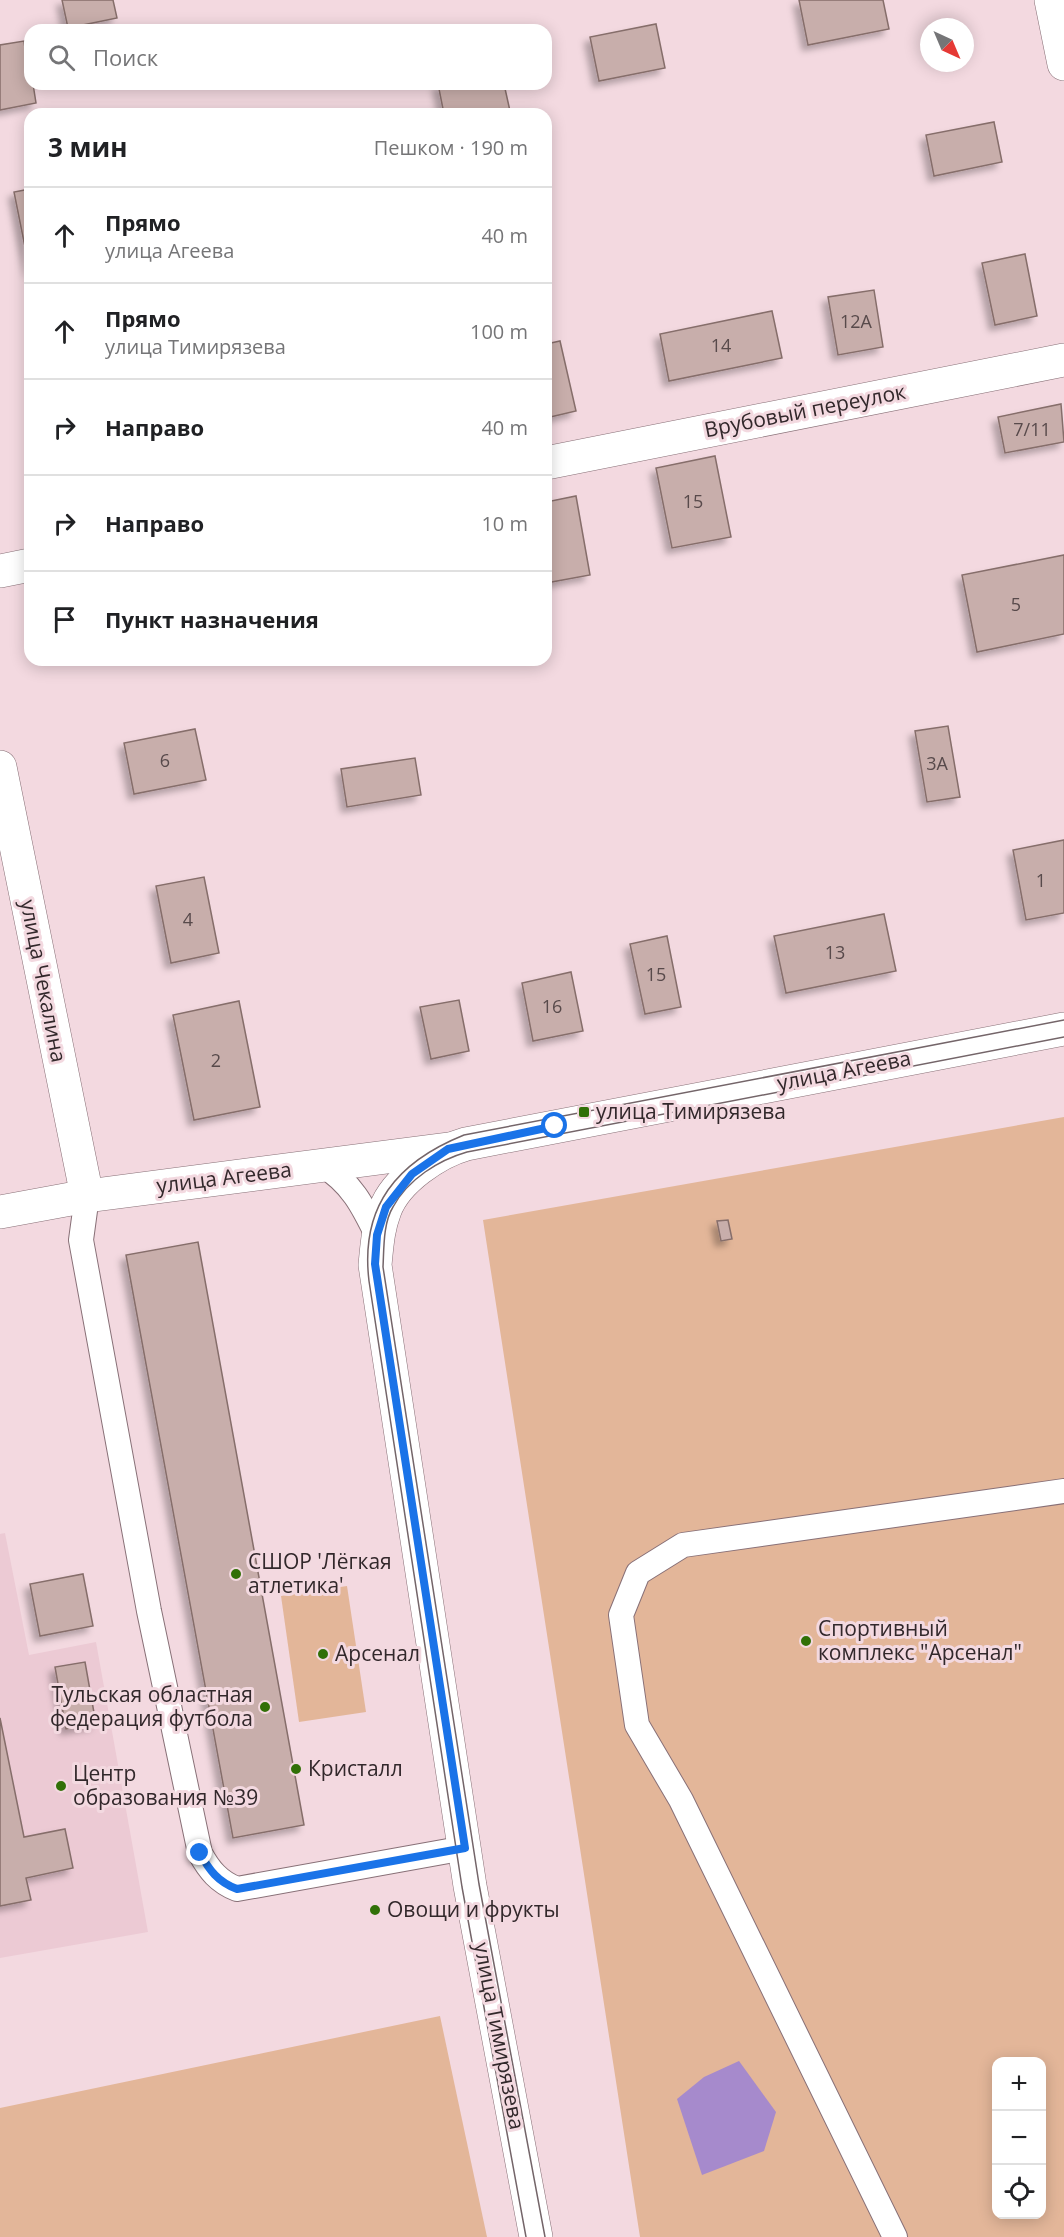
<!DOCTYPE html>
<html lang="ru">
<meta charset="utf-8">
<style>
:root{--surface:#fff;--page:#f6f6f6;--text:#202124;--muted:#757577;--line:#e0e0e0}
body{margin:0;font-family:"Open Sans",sans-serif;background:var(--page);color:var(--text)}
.controls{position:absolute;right:18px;bottom:18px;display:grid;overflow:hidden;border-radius:12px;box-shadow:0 3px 15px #0003}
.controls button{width:54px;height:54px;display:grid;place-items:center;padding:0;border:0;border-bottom:2px solid var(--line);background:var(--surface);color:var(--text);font:30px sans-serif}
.compass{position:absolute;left:920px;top:18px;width:54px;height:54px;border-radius:50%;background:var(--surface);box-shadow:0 3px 15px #0003;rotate:136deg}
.stop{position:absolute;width:18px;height:18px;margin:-14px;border:4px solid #1a73e8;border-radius:50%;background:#fff}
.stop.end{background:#1a73e8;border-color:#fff;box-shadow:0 2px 6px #0008}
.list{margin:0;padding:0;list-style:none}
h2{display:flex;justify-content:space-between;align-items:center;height:78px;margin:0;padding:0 24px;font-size:26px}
h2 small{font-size:20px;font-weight:400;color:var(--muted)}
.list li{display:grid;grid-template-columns:39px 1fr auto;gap:18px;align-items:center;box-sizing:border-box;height:96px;padding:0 24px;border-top:2px solid var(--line)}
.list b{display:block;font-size:22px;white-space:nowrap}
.list p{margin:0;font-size:20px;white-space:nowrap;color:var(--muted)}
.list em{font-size:20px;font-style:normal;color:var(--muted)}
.icon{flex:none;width:33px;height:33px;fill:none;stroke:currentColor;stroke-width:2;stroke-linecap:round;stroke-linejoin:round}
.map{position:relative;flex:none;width:1064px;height:2237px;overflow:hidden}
.search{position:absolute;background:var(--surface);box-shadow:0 3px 15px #0003;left:24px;top:24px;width:528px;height:66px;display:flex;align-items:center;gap:15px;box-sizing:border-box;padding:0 21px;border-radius:18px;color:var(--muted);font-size:22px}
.panel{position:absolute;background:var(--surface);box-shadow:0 3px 15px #0003;left:24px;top:108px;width:528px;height:558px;border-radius:18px}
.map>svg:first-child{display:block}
.built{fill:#eccad4}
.green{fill:#e3b699;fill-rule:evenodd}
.water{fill:#a68acc}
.building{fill:#c8aeab;stroke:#866e6b;stroke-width:1.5;filter:url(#shadow)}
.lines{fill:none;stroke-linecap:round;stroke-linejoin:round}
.lane-casing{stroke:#887077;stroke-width:26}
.street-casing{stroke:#887077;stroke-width:34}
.secondary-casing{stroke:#887077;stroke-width:34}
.lane{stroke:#fff;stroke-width:24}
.street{stroke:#fff;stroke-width:33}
.secondary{stroke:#fff;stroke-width:33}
.tram{stroke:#746569;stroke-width:1.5}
.route{stroke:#1a73e8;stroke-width:8}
.poi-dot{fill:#317007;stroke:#f3d9e0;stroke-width:2}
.labels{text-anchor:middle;stroke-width:6;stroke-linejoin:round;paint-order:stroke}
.number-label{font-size:18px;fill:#584a4b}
.street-label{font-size:21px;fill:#32282b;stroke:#f3d9e0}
.poi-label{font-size:21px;fill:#32282b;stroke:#f3d9e0;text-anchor:start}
</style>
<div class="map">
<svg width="1064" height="2237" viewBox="0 0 1064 2237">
<defs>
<filter id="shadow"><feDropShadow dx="-5.5" dy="5.5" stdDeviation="3" flood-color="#0004"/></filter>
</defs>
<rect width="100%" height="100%" fill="#f3d9e0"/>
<!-- built -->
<polygon class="built" points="5,1533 29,1655 96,1642 148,1932 0,1958 0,1534"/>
<!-- green -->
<g class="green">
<path d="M 1064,1117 L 1064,2237 L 640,2237 L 483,1220 ZM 996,2062 L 1042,2062 L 1042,2214 L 996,2214 Z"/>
<polygon points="347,1586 366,1712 299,1722 281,1596"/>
<polygon points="440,2016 487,2237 0,2237 0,2108"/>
</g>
<!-- water -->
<polygon class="water" points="739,2061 776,2112 764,2151 702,2175 677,2099 704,2077"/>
<!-- building -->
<g class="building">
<polygon points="62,0 113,0 117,18 68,28"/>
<polygon points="799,0 883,0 889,29 808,45"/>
<polygon points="656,24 665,68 599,81 590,37"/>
<polygon points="24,41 30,84 33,84 36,103 0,110 0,45"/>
<polygon points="438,84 504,84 510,111 493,114 444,114"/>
<polygon points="994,122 1002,162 934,176 926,135"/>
<polygon points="30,189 30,272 14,192"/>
<polygon points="1025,254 1037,316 995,325 982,263"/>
<polygon points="874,290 883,347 838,355 828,297"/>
<polygon points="772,311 782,358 669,381 660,334"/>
<polygon points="560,341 576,411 546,418 546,344"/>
<polygon points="1061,404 1064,442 1005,453 998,417"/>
<polygon points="715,456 731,537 672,548 656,468"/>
<polygon points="576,496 590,575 546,583 546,502"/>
<polygon points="1064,555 1064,634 977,652 962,575"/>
<polygon points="948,726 960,797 927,802 915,731"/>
<polygon points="195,729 206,780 134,794 124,743"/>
<polygon points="415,758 421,795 347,807 341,769"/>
<polygon points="1064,840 1064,913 1026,920 1013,850"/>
<polygon points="204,877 219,953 171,963 156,886"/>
<polygon points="884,914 896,971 786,993 774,936"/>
<polygon points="667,936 681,1007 645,1014 630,944"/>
<polygon points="571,972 583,1031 533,1041 522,983"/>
<polygon points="459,1000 469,1051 431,1059 420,1007"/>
<polygon points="239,1001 260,1107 194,1120 173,1015"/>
<polygon points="728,1220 732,1239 721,1241 717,1221"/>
<polygon points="198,1242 304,1825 233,1838 126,1255"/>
<polygon points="83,1574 93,1626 40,1636 30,1584"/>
<polygon points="85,1662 96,1724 66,1729 55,1667"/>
<polygon points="0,1718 24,1837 65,1829 73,1868 26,1878 31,1900 0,1906"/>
</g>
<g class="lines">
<!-- lane casing -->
<g class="lane-casing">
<g id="lane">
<path d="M 322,1165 C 351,1182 363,1206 377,1235"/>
<path d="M 87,1196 L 81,1240 L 149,1611 L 200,1853 C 209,1870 219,1882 237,1889 L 465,1848"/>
<polyline points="895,2237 681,1800 637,1725 621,1615 638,1573 683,1545 1064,1491"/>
</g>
</g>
<!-- street casing -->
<g class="street-casing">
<g id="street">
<polyline points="1051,0 1064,64"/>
<polyline points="546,463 1064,360"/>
<polyline points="0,571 30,565"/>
<polyline points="0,767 87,1196"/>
<polyline points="0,1212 87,1196 448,1149"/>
</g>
</g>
<!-- secondary casing -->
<g class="secondary-casing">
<path id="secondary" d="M 536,2237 L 470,1886 L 375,1265 C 377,1245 378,1228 385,1210 C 396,1180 437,1152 466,1144 L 1064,1029"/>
</g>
<!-- lane -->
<use href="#lane" class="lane"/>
<!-- street -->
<use href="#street" class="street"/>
<!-- secondary -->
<use href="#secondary" class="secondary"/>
<!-- tram -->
<g class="tram">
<path d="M 526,2237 L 462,1887 L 369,1281 C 360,1206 397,1162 464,1135 L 1064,1020"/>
<path d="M 545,2237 L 479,1884 L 383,1267 C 384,1249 383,1223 393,1207 C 408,1179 439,1160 467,1152 L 1064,1037"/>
</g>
</g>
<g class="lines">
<!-- route -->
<path class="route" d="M 200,1853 C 209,1870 218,1882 237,1889 L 465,1848 L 375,1264 L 377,1235 L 386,1207 L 412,1174 L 448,1149 L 555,1126"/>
</g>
<!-- markers -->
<g class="poi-dot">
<rect x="578" y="1106" width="12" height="12" rx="3"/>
<circle cx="236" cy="1574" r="6"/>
<circle cx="806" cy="1641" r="6"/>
<circle cx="323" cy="1654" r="6"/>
<circle cx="265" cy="1707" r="6"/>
<circle cx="296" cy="1769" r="6"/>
<circle cx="61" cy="1786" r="6"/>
<circle cx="375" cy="1910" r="6"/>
</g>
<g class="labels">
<!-- number labels -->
<g class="number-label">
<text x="856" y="328">12А</text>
<text x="721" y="352">14</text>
<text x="1032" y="436">7/11</text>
<text x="693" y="508">15</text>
<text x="1016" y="611">5</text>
<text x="165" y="767">6</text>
<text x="937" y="770">3А</text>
<text x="1041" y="887">1</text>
<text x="188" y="926">4</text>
<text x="835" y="959">13</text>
<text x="656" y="981">15</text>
<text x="552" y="1013">16</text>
<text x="216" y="1067">2</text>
</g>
<!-- street labels -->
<g class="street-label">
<text transform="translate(805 411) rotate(-11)" y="7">Врубовый переулок</text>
<text transform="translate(43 981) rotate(79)" y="7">улица Чекалина</text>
<text transform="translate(844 1071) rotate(-11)" y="7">улица Агеева</text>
<text transform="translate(224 1178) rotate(-7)" y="7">улица Агеева</text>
<text transform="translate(499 2036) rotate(79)" y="7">улица Тимирязева</text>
</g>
<!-- poi labels -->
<g class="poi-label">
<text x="596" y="1119">улица Тимирязева</text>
<text x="248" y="1569">СШОР 'Лёгкая<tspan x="248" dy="24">атлетика'</tspan></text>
<text x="818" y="1636">Спортивный<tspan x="818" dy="24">комплекс "Арсенал"</tspan></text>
<text x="335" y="1661">Арсенал</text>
<text x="253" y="1702" text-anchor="end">Тульская областная<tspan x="253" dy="24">федерация футбола</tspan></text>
<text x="308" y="1776">Кристалл</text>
<text x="73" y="1781">Центр<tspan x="73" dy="24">образования №39</tspan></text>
<text x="387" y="1917">Овощи и фрукты</text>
</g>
</g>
</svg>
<div class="controls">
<button>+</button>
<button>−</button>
<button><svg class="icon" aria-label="locate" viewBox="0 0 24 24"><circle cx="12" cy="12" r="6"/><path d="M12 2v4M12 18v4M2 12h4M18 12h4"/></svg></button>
</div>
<svg class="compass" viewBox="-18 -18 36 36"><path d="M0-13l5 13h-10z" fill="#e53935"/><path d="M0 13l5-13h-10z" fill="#757577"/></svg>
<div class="stop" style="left:555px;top:1126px"></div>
<div class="stop end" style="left:200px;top:1853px"></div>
<div class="search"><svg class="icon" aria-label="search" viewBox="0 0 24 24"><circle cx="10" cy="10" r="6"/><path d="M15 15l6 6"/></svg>Поиск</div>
<section class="panel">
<h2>3 мин<small>Пешком · 190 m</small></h2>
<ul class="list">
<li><svg class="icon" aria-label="ahead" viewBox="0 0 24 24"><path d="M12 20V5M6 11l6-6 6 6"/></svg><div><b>Прямо</b><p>улица Агеева</p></div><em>40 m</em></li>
<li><svg class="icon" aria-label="ahead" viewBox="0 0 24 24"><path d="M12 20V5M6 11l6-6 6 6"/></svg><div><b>Прямо</b><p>улица Тимирязева</p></div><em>100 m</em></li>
<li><svg class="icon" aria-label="right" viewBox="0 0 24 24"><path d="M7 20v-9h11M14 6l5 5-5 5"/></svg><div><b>Направо</b></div><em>40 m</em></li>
<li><svg class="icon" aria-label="right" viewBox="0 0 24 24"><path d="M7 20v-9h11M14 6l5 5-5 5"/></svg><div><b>Направо</b></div><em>10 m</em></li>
<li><svg class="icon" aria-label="arrive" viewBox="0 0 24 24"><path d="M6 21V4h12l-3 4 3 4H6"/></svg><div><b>Пункт назначения</b></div></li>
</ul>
</section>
</div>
